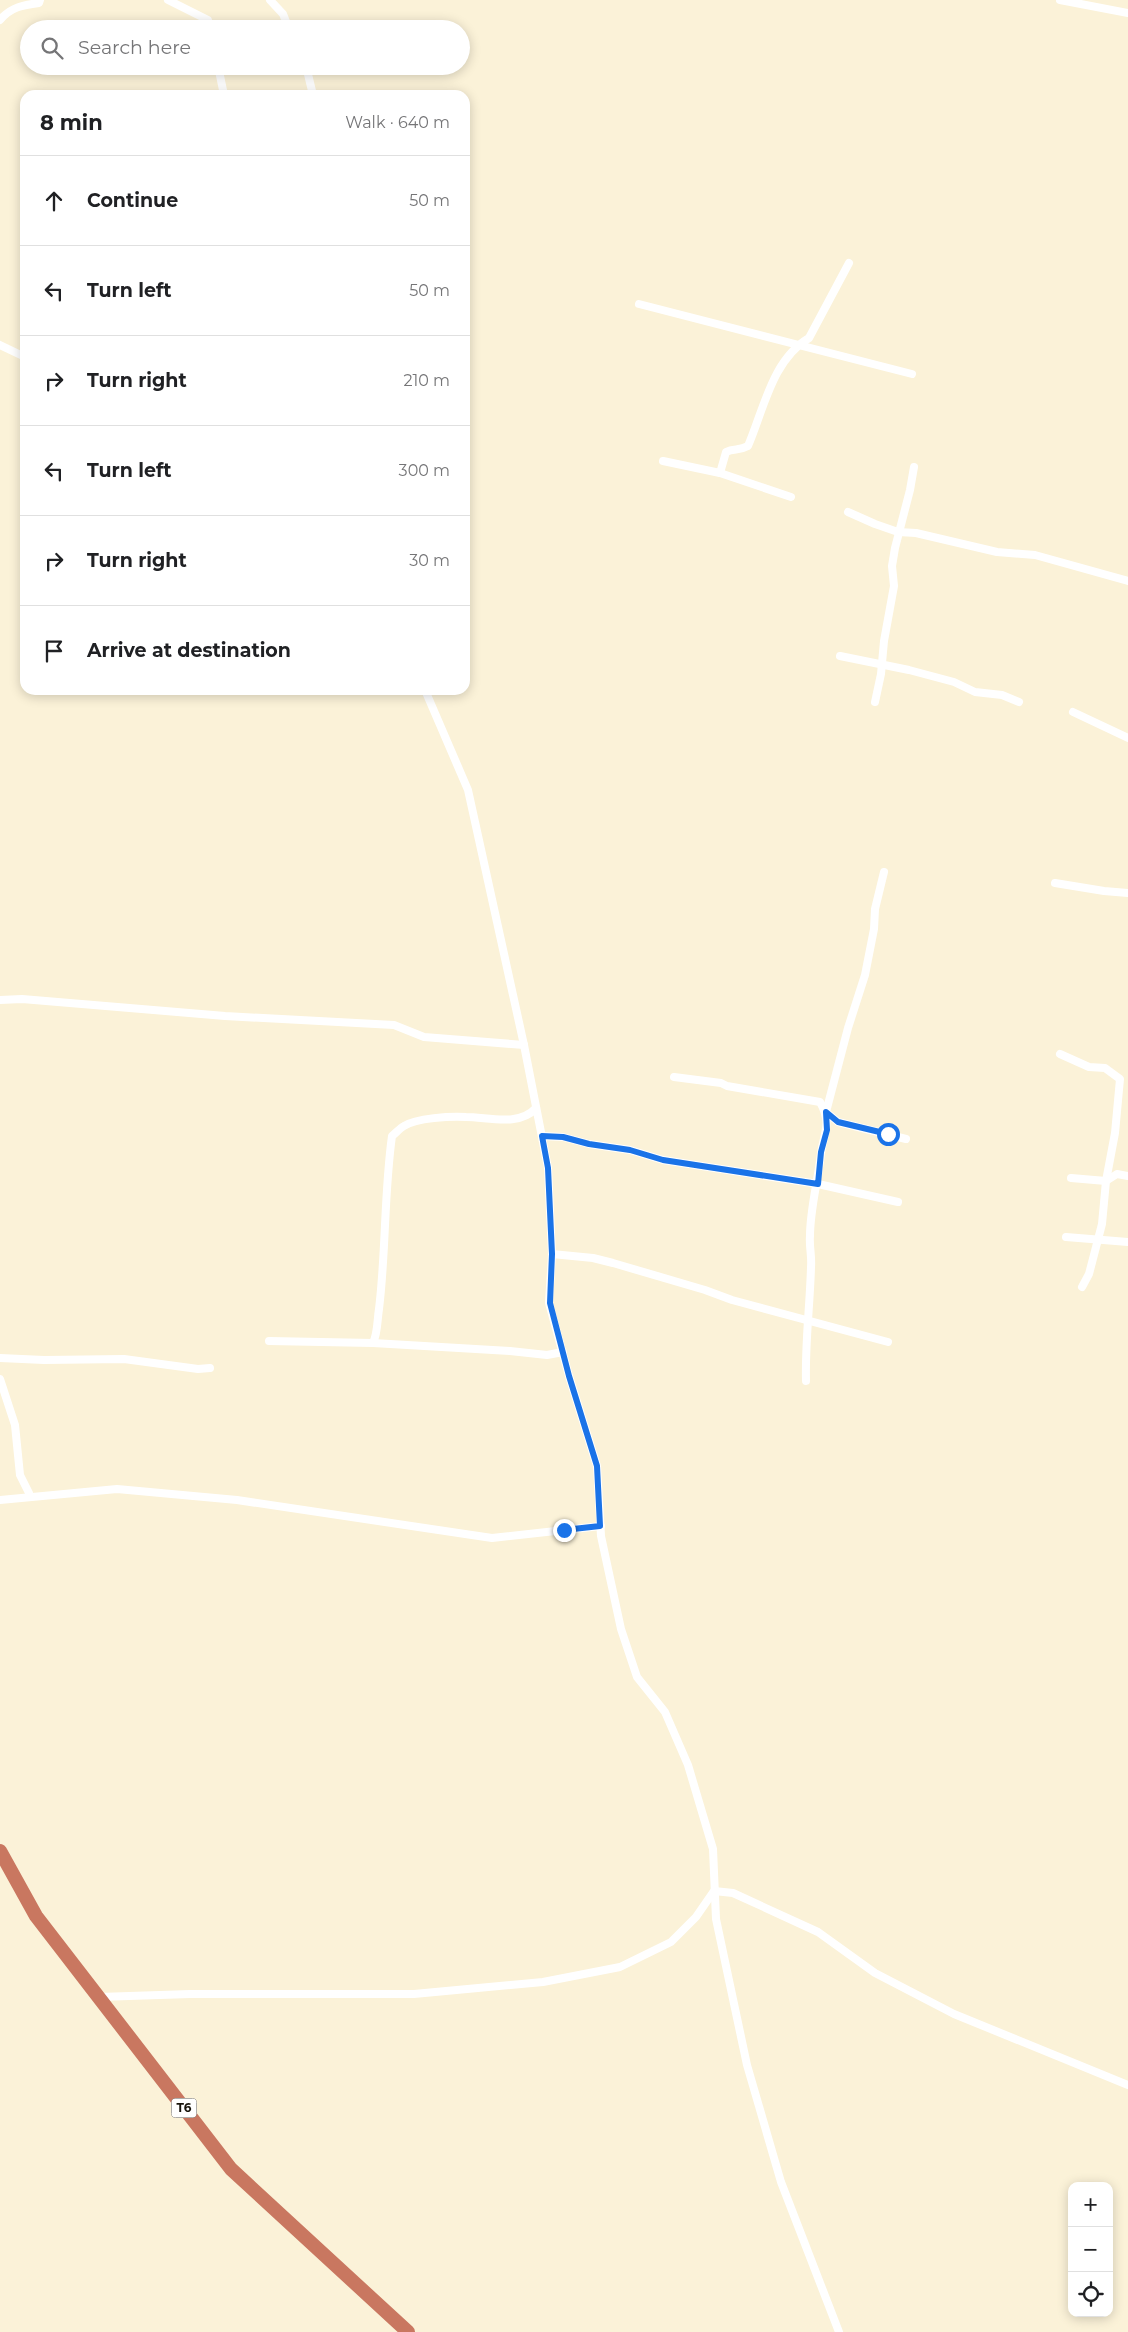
<!DOCTYPE html>
<meta charset="utf-8">
<style>
:root{--surface:#fff;--page:#f6f6f6;--text:#202124;--muted:#757577;--line:#e0e0e0}
body{margin:0;font-family:Montserrat,sans-serif;background:var(--page);color:var(--text)}
.controls{position:absolute;right:15px;bottom:15px;display:grid;overflow:hidden;border-radius:10px;box-shadow:0 2px 12px #0003}
.controls button{width:45px;height:45px;display:grid;place-items:center;padding:0;border:0;border-bottom:1px solid var(--line);background:var(--surface);color:var(--text);font:25px sans-serif}
.stop{position:absolute;width:15px;height:15px;margin:-11px;border:4px solid #1a73e8;border-radius:50%;background:#fff}
.stop.end{background:#1a73e8;border-color:#fff;box-shadow:0 1px 5px #0008}
.list{margin:0;padding:0;list-style:none}
h2{display:flex;justify-content:space-between;align-items:center;height:65px;margin:0;padding:0 20px;font-size:21px}
h2 small{font-size:16px;font-weight:400;color:var(--muted)}
.list li{display:grid;grid-template-columns:32px 1fr auto;gap:15px;align-items:center;box-sizing:border-box;height:90px;padding:0 20px;border-top:1px solid var(--line)}
.list b{display:block;font-size:19px;white-space:nowrap}
.list em{font-size:16px;font-style:normal;color:var(--muted)}
.icon{flex:none;width:28px;height:28px;fill:none;stroke:currentColor;stroke-width:2;stroke-linecap:round;stroke-linejoin:round}
.map{position:relative;flex:none;width:1128px;height:2332px;overflow:hidden}
.search{position:absolute;background:var(--surface);box-shadow:0 2px 12px #0003;left:20px;top:20px;width:450px;height:55px;display:flex;align-items:center;gap:12px;box-sizing:border-box;padding:0 18px;border-radius:28px;color:var(--muted);font-size:19px}
.panel{position:absolute;background:var(--surface);box-shadow:0 2px 12px #0003;left:20px;top:90px;width:450px;height:605px;border-radius:15px}
.map>svg:first-child{display:block}
.lines{fill:none;stroke-linecap:round;stroke-linejoin:round}
.street{stroke:#fff;stroke-width:8}
.highway{stroke:#c97760;stroke-width:14}
.route{stroke:#1a73e8;stroke-width:6}
.labels{text-anchor:middle;stroke-width:4;stroke-linejoin:round;paint-order:stroke}
.shield{fill:#fff;stroke:#5d5a54;stroke-width:1}
.shield-label{font-size:12px;font-weight:bold;fill:#18140b}
</style>
<div class="map">
<svg width="1128" height="2332" viewBox="0 0 1128 2332">
<rect width="100%" height="100%" fill="#fbf2d8"/>
<g class="lines">
<!-- street -->
<g class="street">
<polyline points="168,0 208,20 210,29"/>
<polyline points="270,0 283,14 289,29"/>
<polyline points="1060,0 1128,13"/>
<path d="M 0,20 C 11,7 23,5 39,3 L 40,0"/>
<polyline points="218,66 224,95"/>
<polyline points="306,66 313,95"/>
<polyline points="639,304 912,374"/>
<polyline points="0,345 25,357"/>
<polyline points="663,461 720,473 791,497"/>
<path d="M 720,473 L 726,452 C 734,448 739,451 748,446 C 764,409 772,360 809,338 L 849,263"/>
<polyline points="848,512 875,524 898,532 916,533 997,552 1035,555 1128,581"/>
<polyline points="840,656 909,670 954,682 975,692 1002,695 1019,702"/>
<polyline points="425,690 468,790 524,1045 548,1168 552,1254 549,1303 569,1376 597,1466 601,1536 621,1629 637,1677 665,1712 688,1765 713,1849 716,1919 747,2065 781,2182 839,2332"/>
<polyline points="875,702 881,674 884,641 894,586 892,566 895,548 910,490 914,467"/>
<polyline points="1073,712 1128,738"/>
<polyline points="884,872 875,909 874,929 865,975 848,1028 826,1112 838,1122 906,1139"/>
<polyline points="1055,883 1104,891 1128,893"/>
<polyline points="0,1000 22,999 225,1016 394,1025 424,1037 524,1045"/>
<polyline points="1060,1054 1089,1067 1105,1068 1120,1079 1115,1133 1106,1181 1102,1224 1089,1274 1082,1287"/>
<path d="M 674,1077 L 721,1083 L 727,1086 L 820,1102 C 832,1123 824,1133 821,1153 C 818,1181 810,1209 810,1236 C 809,1246 812,1256 811,1267 C 810,1305 805,1342 806,1381"/>
<polyline points="542,1136 563,1137 589,1144 630,1150 663,1160 818,1184 898,1202"/>
<polyline points="1071,1178 1106,1181 1117,1174 1128,1176"/>
<polyline points="1066,1237 1128,1242"/>
<polyline points="552,1254 593,1258 613,1263 705,1290 732,1300 888,1342"/>
<path d="M 269,1341 L 373,1343 C 378,1332 377,1321 379,1309 C 386,1252 384,1193 392,1136 C 396,1133 400,1128 404,1126 C 416,1118 451,1116 466,1117 C 488,1117 519,1127 536,1108"/>
<polyline points="373,1343 510,1351 547,1355 563,1352"/>
<polyline points="0,1358 44,1360 124,1359 198,1369 210,1368"/>
<polyline points="0,1379 15,1425 20,1475 29,1493"/>
<polyline points="0,1500 117,1489 237,1500 492,1538 601,1526"/>
<polyline points="99,1997 190,1994 414,1994 543,1982 620,1967 671,1942 696,1917 714,1891 733,1893 818,1932 875,1973 954,2014 1128,2085"/>
</g>
<!-- highway -->
<polyline class="highway" points="0,1851 36,1916 231,2169 408,2332"/>
</g>
<g class="lines">
<!-- route -->
<polyline class="route" points="564,1530 600,1526 597,1466 569,1376 550,1303 552,1254 548,1168 542,1136 563,1137 589,1144 630,1150 663,1160 818,1184 821,1152 827,1130 826,1112 838,1122 888,1134"/>
</g>
<g class="labels">
<!-- shield labels -->
<rect class="shield" x="171.5" y="2098.5" width="25" height="19" rx="4"/>
<g class="shield-label">
<text x="184" y="2112">T6</text>
</g>
</g>
</svg>
<div class="controls">
<button>+</button>
<button>−</button>
<button><svg class="icon" aria-label="locate" viewBox="0 0 24 24"><circle cx="12" cy="12" r="6"/><path d="M12 2v4M12 18v4M2 12h4M18 12h4"/></svg></button>
</div>
<div class="stop" style="left:888px;top:1134px"></div>
<div class="stop end" style="left:564px;top:1530px"></div>
<div class="search"><svg class="icon" aria-label="search" viewBox="0 0 24 24"><circle cx="10" cy="10" r="6"/><path d="M15 15l6 6"/></svg>Search here</div>
<section class="panel">
<h2>8 min<small>Walk · 640 m</small></h2>
<ul class="list">
<li><svg class="icon" aria-label="ahead" viewBox="0 0 24 24"><path d="M12 20V5M6 11l6-6 6 6"/></svg><div><b>Continue</b></div><em>50 m</em></li>
<li><svg class="icon" aria-label="left" viewBox="0 0 24 24"><path d="M17 20v-9H6M10 6l-5 5 5 5"/></svg><div><b>Turn left</b></div><em>50 m</em></li>
<li><svg class="icon" aria-label="right" viewBox="0 0 24 24"><path d="M7 20v-9h11M14 6l5 5-5 5"/></svg><div><b>Turn right</b></div><em>210 m</em></li>
<li><svg class="icon" aria-label="left" viewBox="0 0 24 24"><path d="M17 20v-9H6M10 6l-5 5 5 5"/></svg><div><b>Turn left</b></div><em>300 m</em></li>
<li><svg class="icon" aria-label="right" viewBox="0 0 24 24"><path d="M7 20v-9h11M14 6l5 5-5 5"/></svg><div><b>Turn right</b></div><em>30 m</em></li>
<li><svg class="icon" aria-label="arrive" viewBox="0 0 24 24"><path d="M6 21V4h12l-3 4 3 4H6"/></svg><div><b>Arrive at destination</b></div></li>
</ul>
</section>
</div>
